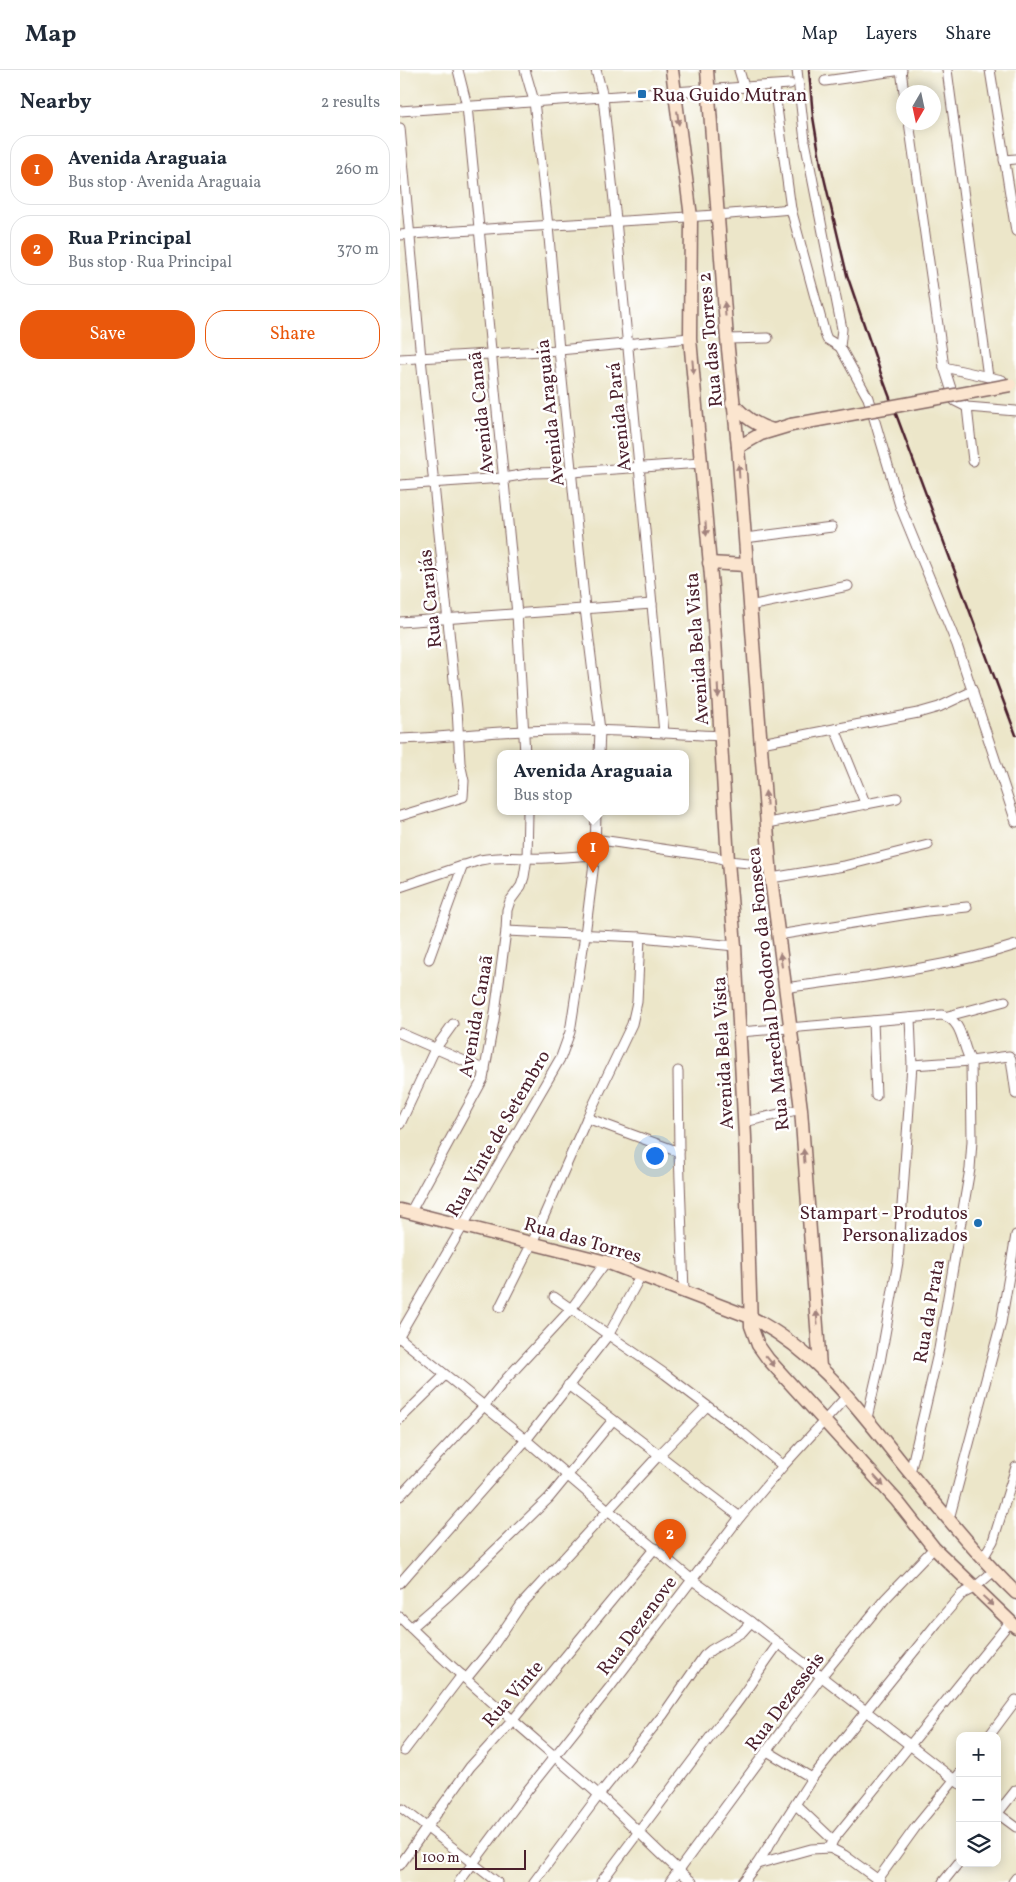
<!DOCTYPE html>
<meta charset="utf-8">
<style>
:root{--surface:#fff;--page:#f6f6f7;--text:#1f2937;--muted:#747a83;--line:#e0e1e3;--accent:#ea580c}
body{margin:0;font-family:Vollkorn,serif;background:var(--page);color:var(--text)}
.controls{position:absolute;right:15px;bottom:15px;display:grid;overflow:hidden;border-radius:10px;box-shadow:0 2px 12px #0003}
.controls button{width:45px;height:45px;display:grid;place-items:center;padding:0;border:0;border-bottom:1px solid var(--line);background:var(--surface);color:var(--text);font:25px sans-serif}
.compass{position:absolute;left:496px;top:15px;width:45px;height:45px;border-radius:50%;background:var(--surface);box-shadow:0 2px 12px #0003;rotate:189deg}
.scale{position:absolute;left:15px;bottom:12px;width:111px;box-sizing:border-box;padding-left:5px;border:2px solid #4a1f2b;border-top:0;font-size:14px;line-height:18px;white-space:nowrap;color:#4a1f2b;-webkit-text-stroke:4px #fff;paint-order:stroke}
.you{position:absolute;left:254px;top:1085px;width:18px;height:18px;margin:-12px;border:4px solid #fff;border-radius:50%;background:#1a73e8;box-shadow:0 0 0 8px #1a73e833}
.badge{display:grid;place-items:center;width:32px;height:32px;border-radius:50%;background:var(--accent);color:#fff;font-size:16px;font-weight:700}
.pin{position:absolute;translate:-50% -41px;filter:drop-shadow(0 1px 2px #0008)}
.pin::after{content:'';position:absolute;top:26px;width:18px;height:15px;background:inherit;clip-path:polygon(0 0,100% 0,50% 100%)}
.popup{position:absolute;left:97px;top:680px;width:192px;height:65px;box-sizing:border-box;display:grid;place-content:center;border-radius:10px;background:var(--surface);filter:drop-shadow(0 1px 4px #0005);font-size:16px;white-space:nowrap;color:var(--muted)}
.popup b{font-size:19px;color:var(--text)}
.popup::after{content:'';position:absolute;left:50%;top:100%;margin-left:-10px;border:10px solid transparent;border-top-color:var(--surface)}
.list{margin:0;padding:0;list-style:none}
h2{display:flex;justify-content:space-between;align-items:center;height:65px;margin:0;padding:0 20px;font-size:21px}
h2 small{font-size:16px;font-weight:400;color:var(--muted)}
.list li{display:grid;grid-template-columns:32px 1fr auto;gap:15px;align-items:center;box-sizing:border-box;height:70px;margin:0 10px 10px;padding:0 10px;border:1px solid var(--line);border-radius:20px}
.list b{display:block;font-size:19px;white-space:nowrap}
.list p{margin:0;font-size:16px;white-space:nowrap;color:var(--muted)}
.list em{font-size:16px;font-style:normal;color:var(--muted)}
.actions{display:flex;gap:10px;padding:15px 20px}
.actions a{flex:1;padding:11px 0;border:1px solid var(--accent);border-radius:20px;text-align:center;font-size:18px;color:var(--accent)}
.actions .main{background:var(--accent);color:#fff}
.icon{flex:none;width:28px;height:28px;fill:none;stroke:currentColor;stroke-width:2;stroke-linecap:round;stroke-linejoin:round}
.map{position:relative;flex:none;width:616px;height:1812px;overflow:hidden}
header{display:flex;align-items:center;gap:30px;box-sizing:border-box;height:70px;padding:0 25px;background:var(--surface);border-bottom:1px solid var(--line)}
header strong{font-size:24px}
nav{display:flex;gap:28px;margin-inline-start:auto;font-size:18px}
main{display:flex}
aside{flex:1;background:var(--surface)}
.map>svg:first-child{display:block}
.lines{fill:none;stroke-linecap:round;stroke-linejoin:round}
.street-casing{stroke:#836562;stroke-width:11}
.secondary-casing{stroke:#836562;stroke-width:15}
.street{stroke:#fff;stroke-width:9}
.secondary{stroke:#fbe5cf;stroke-width:12}
.rail{stroke:#4a1f2b;stroke-width:2.5}
.secondary-bridge-casing{stroke:#836562;stroke-width:15;stroke-linecap:butt}
.secondary-bridge{stroke:#fbe5cf;stroke-width:12}
.oneway{fill:#a2827d}
.poi-dot{fill:#1f6fb2;stroke:#fff;stroke-width:2}
.labels{text-anchor:middle;stroke-width:5;stroke-linejoin:round;paint-order:stroke}
.poi-label{font-size:19px;fill:#4a1f2b;stroke:#fff;text-anchor:start}
.street-label{font-size:19px;fill:#4a1f2b;stroke:#fff}
</style>
<header>
<strong>Map</strong>
<nav><a>Map</a><a>Layers</a><a>Share</a></nav>
</header>
<main>
<aside>
<h2>Nearby<small>2 results</small></h2>
<ul class="list">
<li><span class="badge">1</span><div><b>Avenida Araguaia</b><p>Bus stop · Avenida Araguaia</p></div><em>260 m</em></li>
<li><span class="badge">2</span><div><b>Rua Principal</b><p>Bus stop · Rua Principal</p></div><em>370 m</em></li>
</ul>
<div class="actions"><a class="main">Save</a><a>Share</a></div>
</aside>
<div class="map">
<svg width="616" height="1812" viewBox="0 0 616 1812">
<rect width="100%" height="100%" fill="#fff"/>
<filter id="ink" filterUnits="userSpaceOnUse"><feTurbulence type="fractalNoise" baseFrequency=".02" numOctaves="2"/><feDisplacementMap in="SourceGraphic" scale="10" xChannelSelector="R" yChannelSelector="G"/><feConvolveMatrix kernelMatrix="1 2 1 2 8 2 1 2 1" color-interpolation-filters="sRGB"/></filter>
<filter id="wash" filterUnits="userSpaceOnUse"><feTurbulence type="fractalNoise" baseFrequency=".0096" numOctaves="4" result="noise"/><feDisplacementMap in="SourceGraphic" scale="20" xChannelSelector="R" yChannelSelector="G"/><feGaussianBlur stdDeviation="1.12" result="paint"/><feColorMatrix in="noise" values="0 0 0 0 0 0 0 0 0 0 0 0 0 0 0 0 0 1.4 0 .05"/><feComposite in="paint" operator="in"/></filter>
<g filter="url(#wash)">
<rect width="100%" height="100%" fill="#ece6c9"/>
</g>
<g filter="url(#ink)">
<g class="lines">
<!-- street casing -->
<g class="street-casing">
<g id="street">
<polyline points="58,0 67,36 117,544 125,684"/>
<polyline points="125,0 134,31 148,156 159,280 185,538 200,660 199,684"/>
<polyline points="196,0 203,27 216,150 264,663"/>
<polyline points="339,0 344,17"/>
<polyline points="397,0 405,71 442,259 440,277 468,328 500,436 557,575 616,752"/>
<polyline points="501,0 504,22"/>
<polyline points="547,0 588,307"/>
<polyline points="590,0 616,161"/>
<polyline points="425,11 502,0"/>
<polyline points="374,16 391,139 425,264 427,269 440,277"/>
<polyline points="0,41 390,14"/>
<polyline points="509,52 544,297 555,331 567,337 616,341"/>
<polyline points="0,58 21,288 57,639 60,693 64,711 63,727 0,746"/>
<polyline points="604,90 616,89"/>
<path d="M 0,165 C 130,155 261,151 391,139"/>
<polyline points="327,269 368,268"/>
<polyline points="0,289 159,280 290,268"/>
<polyline points="544,297 602,310"/>
<polyline points="567,337 573,391"/>
<polyline points="0,415 103,408 133,403 172,402 301,393"/>
<polyline points="345,468 432,457"/>
<polyline points="349,536 448,516"/>
<polyline points="0,552 252,534"/>
<polyline points="435,659 466,735"/>
<path d="M 0,669 C 42,668 84,662 126,661 C 191,658 256,663 320,666"/>
<polyline points="361,673 518,643 539,637 573,621"/>
<polyline points="368,753 497,728"/>
<polyline points="194,769 316,787 328,791 370,795"/>
<polyline points="371,808 444,796 528,775"/>
<path d="M 0,817 L 80,790 C 96,787 111,787 127,788 C 149,789 173,786 195,785"/>
<polyline points="106,861 240,867 335,876"/>
<polyline points="378,865 527,841 567,837"/>
<polyline points="29,889 63,795"/>
<path d="M 385,918 C 462,907 542,899 616,875"/>
<polyline points="548,946 605,931"/>
<polyline points="473,951 476,1026"/>
<path d="M 340,962 L 542,945 C 564,951 561,975 571,991 L 572,1071 L 570,1099 L 539,1279 L 510,1403"/>
<polyline points="0,963 85,1000"/>
<polyline points="512,995 571,991 609,986 611,989 616,1024"/>
<polyline points="278,1001 279,1082 284,1222"/>
<polyline points="187,1048 279,1082"/>
<polyline points="344,1052 401,1039"/>
<polyline points="0,1054 35,979 53,954"/>
<polyline points="10,1143 83,1009 94,950 106,861 107,840 110,831 121,816 124,807 127,788 128,742"/>
<polyline points="154,1227 265,1304 343,1363 383,1396"/>
<polyline points="100,1237 132,1173 187,1048 232,954 237,932 240,867"/>
<polyline points="0,1264 161,987 170,962 185,865 195,785 196,742"/>
<polyline points="0,1268 126,1370 208,1440 291,1509 351,1552 560,1714"/>
<polyline points="168,1315 340,1447"/>
<polyline points="467,1348 480,1292 498,1192 512,995 510,948"/>
<polyline points="0,1349 45,1305"/>
<polyline points="0,1426 84,1336 106,1309 171,1239 206,1192"/>
<polyline points="549,1449 601,1253 616,1165"/>
<polyline points="583,1488 593,1471 616,1397"/>
<polyline points="0,1513 126,1370 209,1264 241,1205"/>
<path d="M 0,1547 C 63,1610 131,1665 198,1724 C 230,1752 259,1784 292,1812"/>
<polyline points="11,1558 49,1525 149,1428 213,1350"/>
<polyline points="66,1609 93,1576 121,1535 259,1385 306,1337"/>
<polyline points="589,1666 616,1630"/>
<polyline points="4,1681 62,1605"/>
<polyline points="367,1681 412,1708"/>
<polyline points="396,1735 433,1770"/>
<polyline points="3,1739 97,1812"/>
<polyline points="597,1743 616,1757"/>
<polyline points="597,1744 616,1720"/>
<polyline points="430,1778 433,1770 610,1552"/>
<polyline points="357,1794 411,1779 430,1778 444,1785 481,1812"/>
<polyline points="0,1795 70,1697 112,1651 255,1478"/>
<polyline points="59,1812 127,1721 210,1617 340,1447 383,1396 447,1326"/>
<polyline points="134,1812 199,1725 263,1645 304,1586 311,1580 342,1562 351,1552"/>
<path d="M 201,1812 L 320,1654 C 343,1629 358,1600 379,1573"/>
<polyline points="270,1812 421,1607 485,1529 534,1478"/>
<polyline points="343,1812 357,1794 412,1708 537,1553 562,1524 574,1518 594,1501"/>
<polyline points="476,1812 515,1758 560,1703"/>
<polyline points="543,1812 560,1791"/>
<polyline points="613,1812 616,1808"/>
</g>
</g>
<!-- secondary casing -->
<g class="secondary-casing">
<g id="secondary">
<polyline points="272,0 291,147 290,268 312,518 328,791 335,876 345,1067 351,1256 358,1275 368,1289 497,1431 534,1478 616,1557"/>
<polyline points="307,0 327,269 338,377 371,808 401,1039 420,1297"/>
<path d="M 332,333 C 345,347 355,355 373,360"/>
<polyline points="338,377 361,364 391,355"/>
<polyline points="309,493 346,495"/>
<path d="M 0,1140 L 206,1192 L 350,1247 C 420,1282 462,1344 510,1403 C 544,1444 578,1486 616,1523"/>
</g>
</g>
<!-- street -->
<use href="#street" class="street"/>
<!-- secondary -->
<use href="#secondary" class="secondary"/>
<!-- rail -->
<polyline class="rail" points="409,0 413,47 421,95 447,205 481,304 616,665"/>
<!-- secondary-bridge casing -->
<g class="secondary-bridge-casing">
<polyline id="secondary-bridge" points="391,355 610,315"/>
</g>
<!-- secondary-bridge -->
<use href="#secondary-bridge" class="secondary-bridge"/>
</g>
<!-- one-way arrows -->
<defs><path id="oneway-solid" d="M-6-.8H1V-3.2L6.5 0L1 3.2V.8H-6Z" transform="scale(1.25)"/></defs>
<g class="oneway">
<use href="#oneway-solid" transform="translate(278 48) rotate(83)"/>
<use href="#oneway-solid" transform="translate(325 239) rotate(-94)"/>
<use href="#oneway-solid" transform="translate(293 297) rotate(85)"/>
<use href="#oneway-solid" transform="translate(339 401) rotate(-93)"/>
<use href="#oneway-solid" transform="translate(306 459) rotate(86)"/>
<use href="#oneway-solid" transform="translate(318 621) rotate(87)"/>
<use href="#oneway-solid" transform="translate(366 728) rotate(-95)"/>
<use href="#oneway-solid" transform="translate(381 890) rotate(-98)"/>
<use href="#oneway-solid" transform="translate(404 1086) rotate(-94)"/>
<use href="#oneway-solid" transform="translate(417 1248) rotate(-94)"/>
<use href="#oneway-solid" transform="translate(370 1291) rotate(50)"/>
<use href="#oneway-solid" transform="translate(479 1411) rotate(47)"/>
<use href="#oneway-solid" transform="translate(588 1531) rotate(43)"/>
</g>
</g>
<!-- markers -->
<g class="poi-dot">
<rect x="237" y="19" width="10" height="10" rx="2.5"/>
<circle cx="578" cy="1153" r="5"/>
</g>
<g class="labels">
<!-- poi labels -->
<g class="poi-label">
<text x="252" y="31">Rua Guido Mutran</text>
<text x="568" y="1149" text-anchor="end">Stampart - Produtos<tspan x="568" dy="22">Personalizados</tspan></text>
</g>
<!-- street labels -->
<g class="street-label">
<text transform="translate(309 270) rotate(-95)" y="7">Rua das Torres 2</text>
<text transform="translate(80 343) rotate(-96)" y="7">Avenida Canaã</text>
<text transform="translate(149 343) rotate(-96)" y="7">Avenida Araguaia</text>
<text transform="translate(218 347) rotate(-96)" y="7">Avenida Pará</text>
<text transform="translate(29 529) rotate(-96)" y="7">Rua Carajás</text>
<text transform="translate(296 579) rotate(-94)" y="7">Avenida Bela Vista</text>
<text transform="translate(367 919) rotate(-96)" y="7">Rua Marechal Deodoro da Fonseca</text>
<text transform="translate(75 946) rotate(-80)" y="7">Avenida Canaã</text>
<text transform="translate(322 983) rotate(-93)" y="7">Avenida Bela Vista</text>
<text transform="translate(97 1063) rotate(-60)" y="7">Rua Vinte de Setembro</text>
<text transform="translate(183 1169) rotate(16)" y="7">Rua das Torres</text>
<text transform="translate(528 1241) rotate(-80)" y="7">Rua da Prata</text>
<text transform="translate(236 1555) rotate(-53)" y="7">Rua Dezenove</text>
<text transform="translate(112 1623) rotate(-49)" y="7">Rua Vinte</text>
<text transform="translate(384 1631) rotate(-53)" y="7">Rua Dezesseis</text>
</g>
</g>
</svg>
<div class="controls">
<button>+</button>
<button>−</button>
<button><svg class="icon" aria-label="layers" viewBox="0 0 24 24"><path d="M12 4l9 5-9 5-9-5zM3 14l9 5 9-5"/></svg></button>
</div>
<svg class="compass" viewBox="-18 -18 36 36"><path d="M0-13l5 13h-10z" fill="#e53935"/><path d="M0 13l5-13h-10z" fill="#747a83"/></svg>
<div class="scale">100 m</div>
<div class="you"></div>
<div class="pin badge" style="left:193px;top:803px">1</div>
<div class="popup"><b>Avenida Araguaia</b>Bus stop</div>
<div class="pin badge" style="left:270px;top:1490px">2</div>
</div>
</main>
